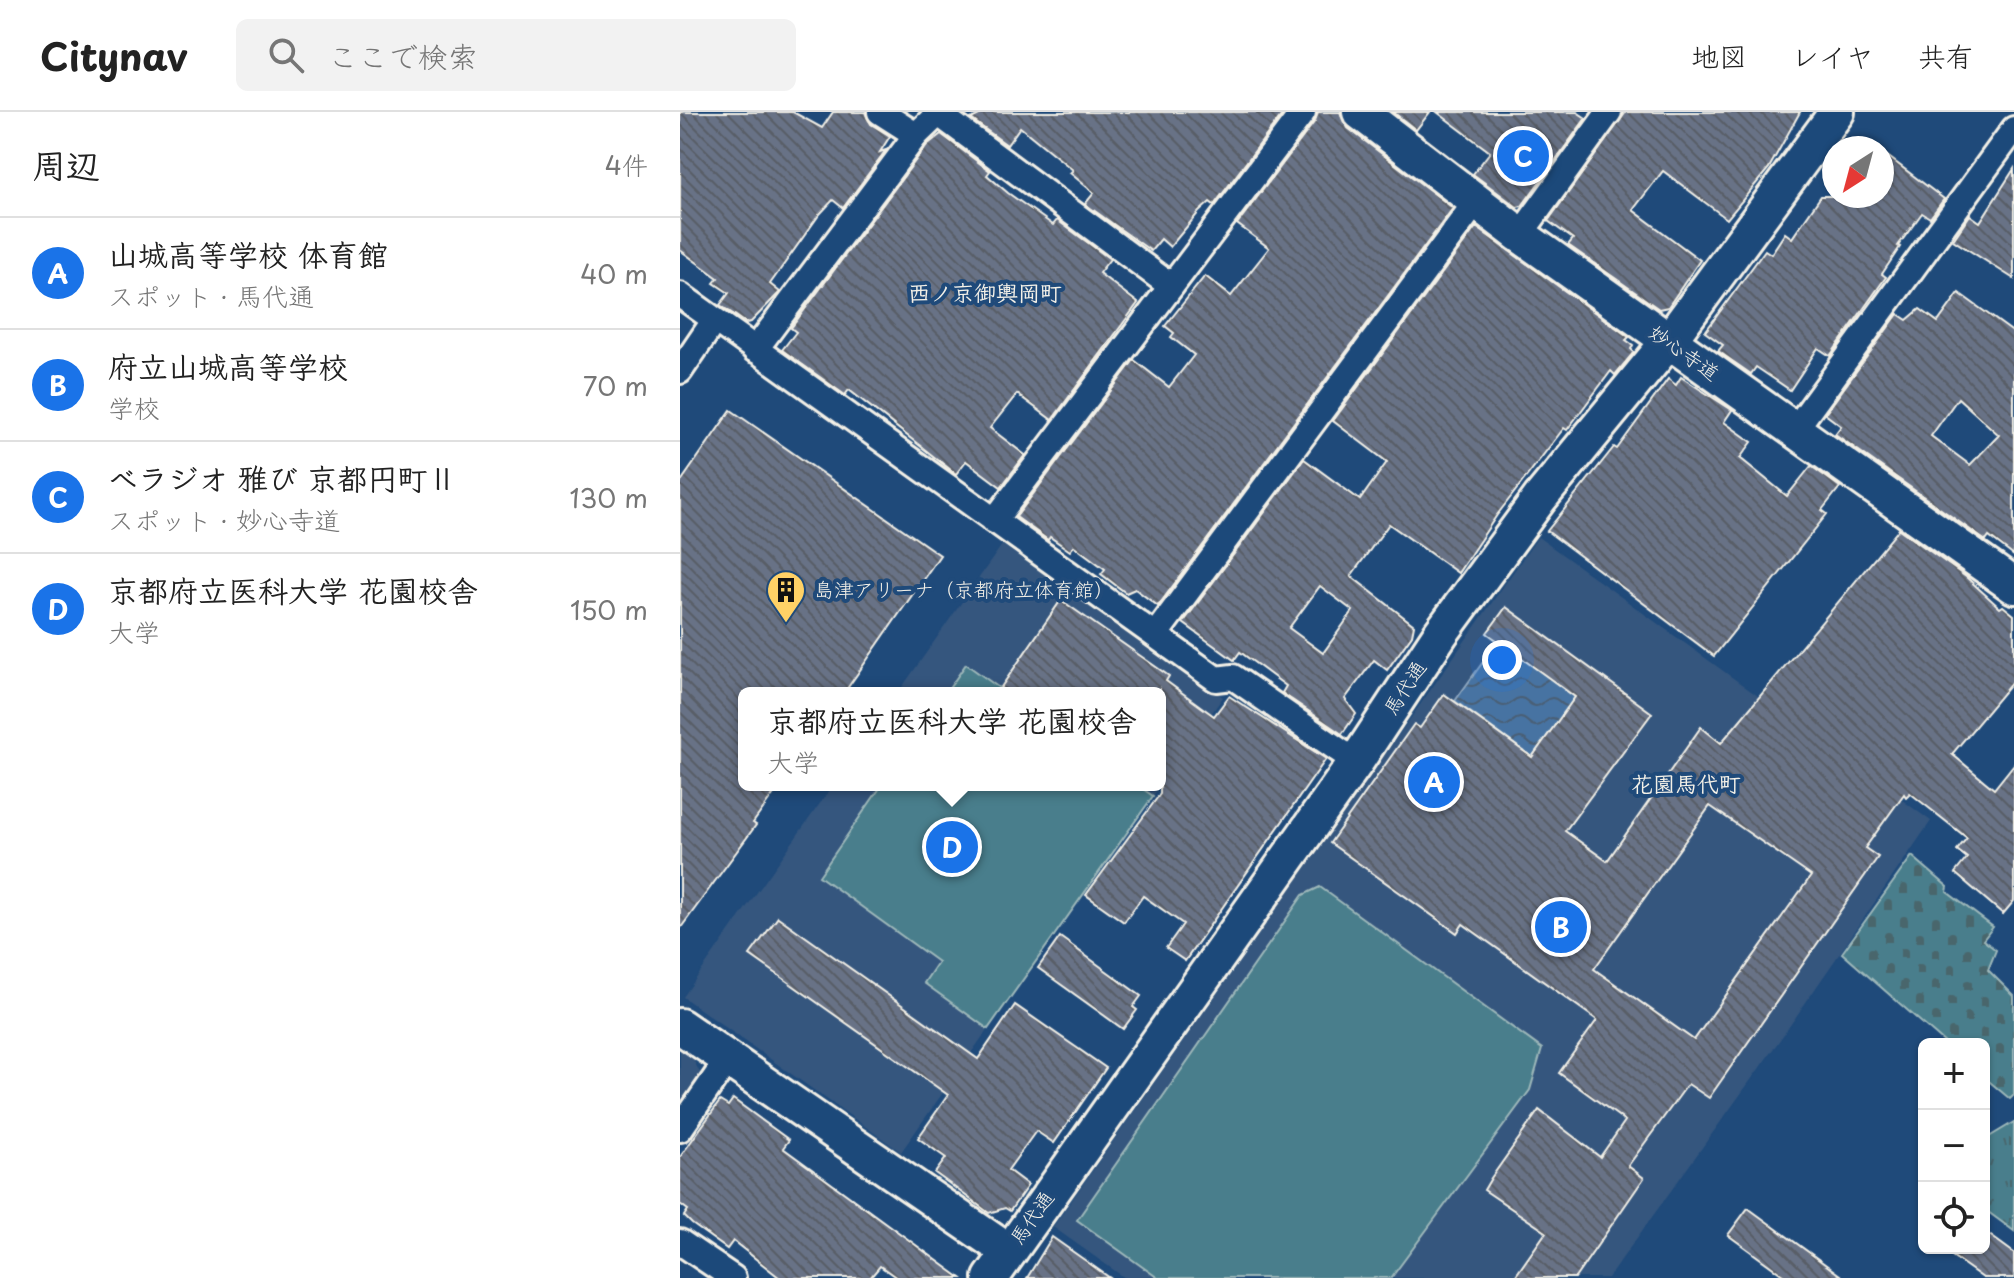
<!DOCTYPE html>
<html lang="ja">
<meta charset="utf-8">
<style>
:root{--surface:#fff;--page:#f2f2f2;--text:#222;--muted:#767676;--line:#e0e0e0;--accent:#1a73e8}
body{margin:0;font-family:"Playpen Sans","Klee One",sans-serif;background:var(--page);color:var(--text)}
.controls{position:absolute;right:24px;bottom:24px;display:grid;overflow:hidden;border-radius:12px;box-shadow:0 2px 6px #0004}
.controls button{width:72px;height:72px;display:grid;place-items:center;padding:0;border:0;border-bottom:2px solid var(--line);background:var(--surface);color:var(--text);font:40px sans-serif}
.compass{position:absolute;left:1142px;top:24px;width:72px;height:72px;border-radius:50%;background:var(--surface);box-shadow:0 2px 6px #0004;rotate:216deg}
.you{position:absolute;left:822px;top:548px;width:28px;height:28px;margin:-20px;border:6px solid #fff;border-radius:50%;background:#1a73e8;box-shadow:0 0 0 12px #1a73e833}
.badge{display:grid;place-items:center;width:52px;height:52px;border-radius:50%;background:var(--accent);color:#fff;font-size:26px;font-weight:700}
.pin{position:absolute;translate:-50% -50%;border:4px solid #fff;box-shadow:0 2px 8px #0006}
.popup{position:absolute;left:58px;top:575px;width:428px;height:104px;box-sizing:border-box;display:grid;place-content:center;border-radius:12px;background:var(--surface);filter:drop-shadow(0 2px 6px #0005);font-size:26px;white-space:nowrap;color:var(--muted)}
.popup b{font-size:30px;color:var(--text)}
.popup::after{content:'';position:absolute;left:50%;top:100%;margin-left:-16px;border:16px solid transparent;border-top-color:var(--surface)}
.list{margin:0;padding:0;list-style:none}
h2{display:flex;justify-content:space-between;align-items:center;height:104px;margin:0;padding:0 32px;font-size:34px}
h2 small{font-size:26px;font-weight:400;color:var(--muted)}
.list li{display:grid;grid-template-columns:52px 1fr auto;gap:24px;align-items:center;box-sizing:border-box;height:112px;padding:0 32px;border-top:2px solid var(--line)}
.list b{display:block;font-size:30px;white-space:nowrap}
.list p{margin:0;font-size:26px;white-space:nowrap;color:var(--muted)}
.list em{font-size:26px;font-style:normal;color:var(--muted)}
.icon{flex:none;width:44px;height:44px;fill:none;stroke:currentColor;stroke-width:2;stroke-linecap:round;stroke-linejoin:round}
.map{position:relative;flex:none;width:1334px;height:1166px;overflow:hidden}
header{display:flex;align-items:center;gap:48px;box-sizing:border-box;height:112px;padding:0 40px;background:var(--surface);border-bottom:2px solid var(--line)}
header strong{font-size:38px}
nav{display:flex;gap:44px;margin-inline-start:auto;font-size:28px}
.search{width:560px;height:72px;background:var(--page);display:flex;align-items:center;gap:20px;box-sizing:border-box;padding:0 28px;border-radius:12px;color:var(--muted);font-size:30px}
main{display:flex}
aside{flex:1;background:var(--surface)}
.map>svg:first-child{display:block}
.built{fill:#35567e}
.grass{fill:#497e8c;stroke:#9eb8ba;stroke-width:2}
.cemetery{fill:url(#cemetery-stones);stroke:#9eb8ba;stroke-width:2}
.park{fill:url(#park-tufts);stroke:#9eb8ba;stroke-width:2}
.water{fill:url(#water-waves);stroke:#8ca5be;stroke-width:2}
.building{fill:url(#building-back-hatch);stroke:#f4f1e8;stroke-width:2;fill-rule:evenodd}
.lines{fill:none;stroke-linecap:round;stroke-linejoin:round}
.street-casing{stroke:#f4f1e8;stroke-width:30}
.secondary-casing{stroke:#f4f1e8;stroke-width:40}
.street{stroke:#1f4a7a;stroke-width:24}
.secondary{stroke:#1f4a7a;stroke-width:34}
.labels{text-anchor:middle;stroke-width:8;stroke-linejoin:round;paint-order:stroke}
.street-label{font-size:20px;fill:#f4f1e8;stroke:#1f4a7a}
.poi-label{font-size:20px;fill:#f4f1e8;stroke:#1f4a7a;text-anchor:start}
.neighbourhood-label{font-size:22px;font-weight:bold;fill:#f4f1e8;stroke:#1f4a7a}
</style>
<header>
<strong>Citynav</strong>
<div class="search"><svg class="icon" aria-label="search" viewBox="0 0 24 24"><circle cx="10" cy="10" r="6"/><path d="M15 15l6 6"/></svg>ここで検索</div>
<nav><a>地図</a><a>レイヤ</a><a>共有</a></nav>
</header>
<main>
<aside>
<h2>周辺<small>4件</small></h2>
<ul class="list">
<li><span class="badge">A</span><div><b>山城高等学校 体育館</b><p>スポット · 馬代通</p></div><em>40 m</em></li>
<li><span class="badge">B</span><div><b>府立山城高等学校</b><p>学校</p></div><em>70 m</em></li>
<li><span class="badge">C</span><div><b>べラジオ 雅び 京都円町Ⅱ</b><p>スポット · 妙心寺道</p></div><em>130 m</em></li>
<li><span class="badge">D</span><div><b>京都府立医科大学 花園校舎</b><p>大学</p></div><em>150 m</em></li>
</ul>
</aside>
<div class="map">
<svg width="1334" height="1166" viewBox="0 0 1334 1166">
<defs>
<pattern id="cemetery-stones" width="16" height="16" patternUnits="userSpaceOnUse" patternTransform="scale(2)"><rect width="16" height="16" fill="#497e8c"/><path d="M2 7V4a2 2 0 0 1 4 0v3zM10 15v-3a2 2 0 0 1 4 0v3z" fill="#49666c"/></pattern>
<pattern id="park-tufts" width="24" height="20" patternUnits="userSpaceOnUse" patternTransform="scale(2)"><rect width="24" height="20" fill="#497e8c"/><path d="M3 7l-1-3M5 7V3M7 7l1-3M15 17l-1-3M17 17v-4M19 17l1-3" fill="none" stroke="#49666c"/></pattern>
<pattern id="water-waves" width="16" height="10" patternUnits="userSpaceOnUse" patternTransform="scale(2)"><rect width="16" height="10" fill="#4773a2"/><path d="M0 5q4-4 8 0t8 0" fill="none" stroke="#485e74"/></pattern>
<pattern id="building-back-hatch" width="6" height="6" patternUnits="userSpaceOnUse" patternTransform="scale(2)"><rect width="6" height="6" fill="#677286"/><path d="M-1 5l2 2M0 0l6 6M5-1l2 2" fill="none" stroke="#585d66"/></pattern>
</defs>
<rect width="100%" height="100%" fill="#1f4a7a"/>
<filter id="ink" filterUnits="userSpaceOnUse"><feTurbulence type="fractalNoise" baseFrequency=".0125" numOctaves="2"/><feDisplacementMap in="SourceGraphic" scale="16" xChannelSelector="R" yChannelSelector="G"/><feConvolveMatrix kernelMatrix="1 2 1 2 8 2 1 2 1" color-interpolation-filters="sRGB"/></filter>
<g filter="url(#ink)">
<!-- built -->
<g class="built">
<polygon points="858,425 1251,709 1104,922 928,1166 445,1166 373,1115"/>
<polygon points="322,433 543,585 221,1040 3,885 153,673 480,673 480,581 218,581"/>
<polygon points="0,938 13,947 21,963 0,994"/>
</g>
<!-- grass -->
<g class="grass">
<polygon points="286,552 326,581 266,581"/>
<polygon points="202,673 457,673 473,684 308,917 244,871 258,850 139,764"/>
<polygon points="640,775 862,937 850,978 711,1166 478,1166 397,1108 623,783"/>
</g>
<!-- cemetery -->
<polygon class="cemetery" points="1232,744 1268,775 1267,780 1313,815 1303,828 1316,838 1308,858 1334,884 1334,983 1330,987 1304,965 1304,932 1266,932 1162,841"/>
<!-- park -->
<polygon class="park" points="1334,1010 1334,1119 1304,1097 1304,1028"/>
<!-- water -->
<polygon class="water" points="818,529 895,585 852,645 775,589"/>
<!-- building -->
<g class="building">
<polygon points="0,0 113,0 142,16 153,0 185,0 191,12 210,24 200,40 206,38 163,96 153,88 139,103 90,172 100,180 71,210 66,211 40,193 49,181 34,171 38,166 0,138"/>
<polygon points="305,0 604,0 534,93 530,90 519,100 490,135 481,127 471,139 405,92 414,81 390,61 393,58 340,15 327,33 291,7"/>
<polygon points="638,0 660,0 668,16 773,96 478,494 455,477 446,481 421,462 425,457 394,434 390,439 370,425 368,428 336,405 454,248 489,275 514,243 491,225 494,221 485,214 525,164 551,184 589,136 557,112 635,9"/>
<polygon points="713,0 750,0 736,18"/>
<polygon points="757,0 897,0 906,6 842,94 837,95 793,62 810,40"/>
<polygon points="946,0 1120,0 1089,56 1047,107 983,59 953,98 1020,148 988,195 979,197 888,133 893,127 868,109"/>
<polygon points="261,22 310,59 307,63 328,81 373,113 377,108 430,147 419,161 458,191 372,308 337,282 310,316 345,343 321,375 286,349 276,362 169,278 165,283 102,238 116,220 111,216 247,33"/>
<polygon points="1202,40 1264,87 1250,106 1242,101 1218,134 1220,135 1202,162 1206,165 1150,244 1138,236 1110,278 1076,255 1071,262 1038,239 1043,233 1025,220 1085,138 1091,142 1105,121 1112,126 1141,84 1202,84"/>
<polygon points="1334,57 1334,167 1273,128 1290,103 1300,110"/>
<path d="M 796,115 L 949,225 L 946,228 L 953,233 L 951,237 L 954,240 L 935,263 L 931,259 L 887,318 L 884,316 L 817,403 L 778,461 L 709,412 L 671,464 L 734,513 L 732,523 L 707,558 L 694,548 L 665,587 L 676,602 L 662,622 L 602,581 L 606,574 L 560,540 L 554,548 L 503,511 L 624,347 L 680,388 L 707,350 L 653,309 ZM 640,474 L 673,499 L 643,541 L 609,516 Z"/>
<path d="M 1279,181 L 1334,221 L 1334,444 L 1309,425 L 1306,429 L 1155,322 L 1161,314 L 1145,302 L 1218,202 L 1227,208 L 1240,197 L 1258,210 ZM 1278,286 L 1319,323 L 1290,353 L 1251,324 Z"/>
<polygon points="1001,265 1052,298 1044,310 1072,330 1060,346 1107,384 1131,354 1160,375 1142,398 1147,402 1034,544 867,419 934,335 937,337 988,267 996,273"/>
<polygon points="51,298 260,443 164,581 64,581 64,673 100,673 73,711 76,713 0,817 0,371"/>
<path d="M 1219,417 L 1286,465 L 1320,496 L 1323,494 L 1334,503 L 1334,568 L 1272,642 L 1314,677 L 1334,652 L 1334,789 L 1323,802 L 1275,761 L 1287,746 L 1277,738 L 1287,726 L 1230,681 L 1226,685 L 1224,682 L 1185,736 L 1198,745 L 1029,986 L 1008,972 L 948,1054 L 964,1066 L 895,1166 L 834,1166 L 866,1120 L 804,1078 L 811,1066 L 859,998 L 920,1045 L 945,1009 L 879,961 L 917,908 L 783,812 L 777,821 L 650,731 L 734,612 L 740,616 L 764,582 L 852,645 L 895,585 L 807,521 L 826,495 L 972,601 L 885,719 L 927,749 L 1021,615 L 1041,631 ZM 1030,694 L 1131,764 L 1014,928 L 914,857 Z"/>
<polygon points="381,488 489,564 486,569 534,604 549,584 646,647 505,849 486,836 503,812 463,784 444,810 406,783 480,682 480,577 477,581 317,581"/>
<polygon points="98,805 298,947 335,893 426,956 374,1031 356,1019 328,1058 348,1073 330,1099 325,1096 309,1101 255,1061 266,1046 238,1026 268,983 70,843"/>
<polygon points="380,825 461,884 453,895 457,898 443,917 358,856"/>
<polygon points="53,987 109,1028 103,1036 281,1166 217,1166 200,1154 190,1166 100,1166 53,1129 47,1137 12,1112 4,1104 8,1098 0,1092 0,1045 40,989 48,994"/>
<polygon points="1068,1096 1164,1166 1107,1166 1048,1123"/>
<polygon points="1304,1119 1334,1141 1334,1166 1303,1166 1261,1136 1304,1136"/>
<polygon points="372,1125 430,1166 347,1166"/>
</g>
<g class="lines">
<!-- street casing -->
<g class="street-casing">
<g id="street">
<polyline points="200,0 236,23"/>
<polyline points="259,2 491,174"/>
<polyline points="840,123 929,0"/>
<polyline points="0,183 536,567 553,565 676,650"/>
<polyline points="75,238 236,23 260,0"/>
<polyline points="0,259 34,209"/>
<polyline points="1114,319 1334,17"/>
<polyline points="314,409 623,0"/>
<polyline points="476,522 796,90"/>
<polyline points="0,1017 48,947"/>
<polyline points="0,1130 53,1166"/>
</g>
</g>
<!-- secondary casing -->
<g class="secondary-casing">
<g id="secondary">
<polyline points="680,0 840,123 1334,474"/>
<polyline points="0,914 329,1140"/>
<polyline points="311,1166 676,650 761,521 860,386 988,230 1157,0"/>
</g>
</g>
<!-- street -->
<use href="#street" class="street"/>
<!-- secondary -->
<use href="#secondary" class="secondary"/>
</g>
</g>
<!-- icons -->
<defs>
<g id="building-pin" transform="scale(2)"><path d="M0 17L-7.5 6A9.5 9.5 0 1 1 7.5 6Z" fill="#ffd166" stroke="#1f4a7a"/><path d="M-4-6H4V6H1V3H-1V6H-4ZM-2.5-4.3h1.7v1.8h-1.7ZM.8-4.3h1.7v1.8H.8ZM-2.5-1h1.7V.8h-1.7ZM.8-1h1.7V.8H.8Z" fill="#111"/></g>
</defs>
<g fill-rule="evenodd">
<use href="#building-pin" x="106" y="478"/>
</g>
<g class="labels">
<!-- street labels -->
<g class="street-label">
<text transform="translate(1004 241) rotate(35)" y="7">妙心寺道</text>
<text transform="translate(725 576) rotate(-57)" y="7">馬代通</text>
<text transform="translate(352 1106) rotate(-55)" y="7">馬代通</text>
</g>
<!-- poi labels -->
<g class="poi-label">
<text x="134" y="485">島津アリーナ（京都府立体育館）</text>
</g>
<!-- neighbourhood labels -->
<g class="neighbourhood-label">
<text x="305" y="189">西ノ京御輿岡町</text>
<text x="1006" y="680">花園馬代町</text>
</g>
</g>
</svg>
<div class="controls">
<button>+</button>
<button>−</button>
<button><svg class="icon" aria-label="locate" viewBox="0 0 24 24"><circle cx="12" cy="12" r="6"/><path d="M12 2v4M12 18v4M2 12h4M18 12h4"/></svg></button>
</div>
<svg class="compass" viewBox="-18 -18 36 36"><path d="M0-13l5 13h-10z" fill="#e53935"/><path d="M0 13l5-13h-10z" fill="#767676"/></svg>
<div class="you"></div>
<div class="pin badge" style="left:754px;top:670px">A</div>
<div class="pin badge" style="left:881px;top:815px">B</div>
<div class="pin badge" style="left:843px;top:44px">C</div>
<div class="pin badge" style="left:272px;top:735px">D</div>
<div class="popup"><b>京都府立医科大学 花園校舎</b>大学</div>
</div>
</main>
